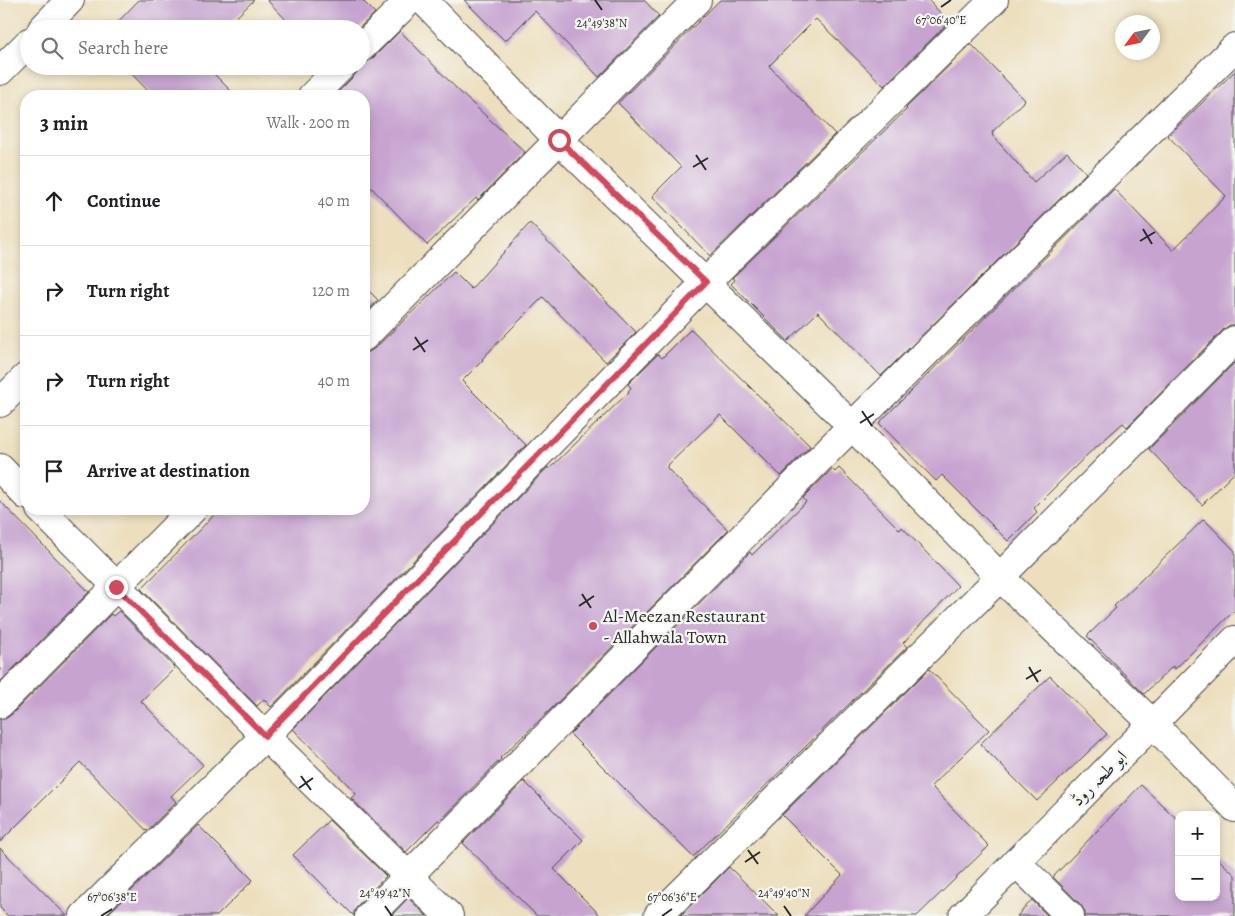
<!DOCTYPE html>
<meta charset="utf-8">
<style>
:root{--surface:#fff;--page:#f2f2f2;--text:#202124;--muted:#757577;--line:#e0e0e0}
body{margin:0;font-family:Alegreya,Amiri,serif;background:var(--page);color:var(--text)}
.controls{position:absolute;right:15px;bottom:15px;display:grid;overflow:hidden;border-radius:10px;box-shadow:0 2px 8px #0003}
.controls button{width:45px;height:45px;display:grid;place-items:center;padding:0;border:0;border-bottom:1px solid var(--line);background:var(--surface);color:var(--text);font:25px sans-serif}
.compass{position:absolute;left:1115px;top:15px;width:45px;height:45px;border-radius:50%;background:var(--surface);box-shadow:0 2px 8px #0003;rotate:237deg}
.stop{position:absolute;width:15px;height:15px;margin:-11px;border:4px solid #d1495b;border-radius:50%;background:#fff}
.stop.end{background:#d1495b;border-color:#fff;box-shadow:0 1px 5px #0008}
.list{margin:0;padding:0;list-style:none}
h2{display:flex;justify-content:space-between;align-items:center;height:65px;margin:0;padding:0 20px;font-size:21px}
h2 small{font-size:16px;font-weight:400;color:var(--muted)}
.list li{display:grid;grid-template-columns:32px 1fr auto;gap:15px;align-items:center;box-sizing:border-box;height:90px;padding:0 20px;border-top:1px solid var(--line)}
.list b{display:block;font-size:19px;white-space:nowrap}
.list em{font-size:16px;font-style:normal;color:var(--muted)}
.icon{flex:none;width:28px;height:28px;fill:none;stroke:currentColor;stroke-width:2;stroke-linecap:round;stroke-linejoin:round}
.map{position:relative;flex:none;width:1235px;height:916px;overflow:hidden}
.search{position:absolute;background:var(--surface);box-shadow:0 2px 8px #0003;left:20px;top:20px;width:350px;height:55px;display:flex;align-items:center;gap:12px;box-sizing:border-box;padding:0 18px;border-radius:28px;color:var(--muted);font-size:19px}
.panel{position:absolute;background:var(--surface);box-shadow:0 2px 8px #0003;left:20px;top:90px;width:350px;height:425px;border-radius:20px}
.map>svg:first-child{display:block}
.building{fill:#c7a4d0}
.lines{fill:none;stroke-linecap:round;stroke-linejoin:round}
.minor-casing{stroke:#484641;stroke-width:30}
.minor{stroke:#fff;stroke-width:28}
.route{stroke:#d1495b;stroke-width:6}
.ticks{fill:none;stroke:#2b2b2b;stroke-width:2}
.poi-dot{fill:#d1495b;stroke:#f6f6f2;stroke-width:2}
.labels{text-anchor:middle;stroke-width:4.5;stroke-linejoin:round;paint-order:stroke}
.poi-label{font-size:18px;fill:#2b2b2b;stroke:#f6f6f2;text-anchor:start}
.street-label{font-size:18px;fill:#2b2b2b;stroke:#f6f6f2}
.ticks-label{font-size:12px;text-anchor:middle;fill:#2b2b2b;stroke:#f6f6f2;stroke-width:4.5;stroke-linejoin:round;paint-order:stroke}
</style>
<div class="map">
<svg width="1235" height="916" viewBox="0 0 1235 916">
<rect width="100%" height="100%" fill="#f6f6f2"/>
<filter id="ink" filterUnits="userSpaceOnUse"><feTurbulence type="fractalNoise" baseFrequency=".02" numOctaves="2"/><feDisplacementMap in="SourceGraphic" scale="10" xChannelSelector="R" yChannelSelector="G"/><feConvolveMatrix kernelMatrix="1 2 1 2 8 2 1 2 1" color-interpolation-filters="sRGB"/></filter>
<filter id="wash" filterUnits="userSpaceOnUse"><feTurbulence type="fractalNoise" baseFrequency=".0096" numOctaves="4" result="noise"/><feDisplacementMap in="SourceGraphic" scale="20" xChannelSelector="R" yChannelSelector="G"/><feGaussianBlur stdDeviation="1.12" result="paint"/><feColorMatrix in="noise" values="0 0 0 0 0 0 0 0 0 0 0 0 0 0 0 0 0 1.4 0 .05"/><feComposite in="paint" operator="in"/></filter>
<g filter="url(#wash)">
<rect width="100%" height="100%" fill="#eddfbd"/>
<g id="blocks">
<!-- building -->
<g class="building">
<polygon points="139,0 254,0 224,29 111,29"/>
<polygon points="267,0 362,0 375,13 358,29 295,29"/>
<polygon points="464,0 644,0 659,16 599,77 535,11 505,41"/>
<polygon points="720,0 928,0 949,22 884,86 816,19 769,66 835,134 710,256 652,196 681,167 618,103"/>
<polygon points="400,31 462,94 525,152 478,200 476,198 427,245 364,180 364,96 334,96 353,77 364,63 372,59"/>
<polygon points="971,44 1025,100 992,132 993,134 992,135 1034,182 1067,152 1086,173 881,376 818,312 788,341 731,284 735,280 732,278 907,109 906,108"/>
<polygon points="124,66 206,66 236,96 153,96"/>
<polygon points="1235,71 1235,325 1230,325 1224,329 1127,427 1123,423 1088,454 1034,508 1037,512 1008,541 942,475 936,481 879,423 1114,189 1173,250 1226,196 1168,136"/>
<polygon points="530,223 636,332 606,362 543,297 511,329 482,359 483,360 462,381 526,445 271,707 264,699 257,706 141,589 220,509 364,509 364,352 369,352 375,348 454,272 471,289"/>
<polygon points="364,286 378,300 364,315"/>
<polygon points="691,329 810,446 781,476 720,415 667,466 667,468 728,530 546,714 500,758 501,759 440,821 438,820 406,852 351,798 356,794 353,790 293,729 548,467 549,469 629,392 628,391 631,388 628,384 658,354 662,358"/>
<polygon points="1235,362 1235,472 1202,505 1149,449"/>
<polygon points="839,468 900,530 902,527 958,586 903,643 907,647 693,857 570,734 750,552 752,555 806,502 803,498 832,469 835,472"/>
<polygon points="0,501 89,592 0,682"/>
<polygon points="1204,519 1235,551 1235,610 1175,669 1173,666 1144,694 1087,636 1116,608 1114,606"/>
<polygon points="119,611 175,668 141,701 203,765 171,796 176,802 147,831 80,762 0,842 0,719 5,719 11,715 111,614 113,616"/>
<polygon points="929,669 989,730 931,786 989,846 917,916 804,916 842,875 782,815"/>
<polygon points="1050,676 1107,734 1037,801 980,744"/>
<polygon points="524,781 583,840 554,869 601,916 537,916 463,843"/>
<polygon points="1141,785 1179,821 1179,897 1216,897 1216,857 1235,875 1235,916 1085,916 1085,912 1081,905 1053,877"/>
<polygon points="329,820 386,876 358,905 354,912 354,916 293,855"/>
<polygon points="198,825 253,880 217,916 106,916"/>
<polygon points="0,848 67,916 8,916 0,908"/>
<polygon points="729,867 779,916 680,916"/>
<polygon points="408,898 427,916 391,916"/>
<polygon points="1032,900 1048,916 1017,916"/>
</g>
</g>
</g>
<g filter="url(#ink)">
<use href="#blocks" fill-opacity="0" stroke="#484641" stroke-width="1"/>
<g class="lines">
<!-- minor casing -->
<g class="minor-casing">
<g id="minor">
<polyline points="423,0 559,140 852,426 1000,577 1152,723 1235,808"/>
<polyline points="42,29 70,0"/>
<polyline points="361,48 410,0"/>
<polyline points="0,71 29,42"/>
<polyline points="312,96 342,66"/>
<polyline points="364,337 697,0"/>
<polyline points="0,403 26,377"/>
<polyline points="0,468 26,495"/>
<polyline points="40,509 265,736 449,916"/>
<polyline points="0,704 193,509"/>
<polyline points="1016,862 1070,916"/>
<polyline points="84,916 265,736 706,282 994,0"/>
<polyline points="369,916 852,426 1235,47"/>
<polyline points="658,916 1000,577 1235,340"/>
<polyline points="963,916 1235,640"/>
</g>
</g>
<!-- minor -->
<use href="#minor" class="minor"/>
</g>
</g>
<g class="lines" filter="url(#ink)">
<!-- route -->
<polyline class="route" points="116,587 265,736 706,282 559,140"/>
</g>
<!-- ticks -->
<path class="ticks" d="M 595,0 L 602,10M 941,7 L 951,0M 696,155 L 706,170M 693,167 L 708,158M 1143,229 L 1152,244M 1140,241 L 1155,232M 415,337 L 425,352M 413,350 L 428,340M 862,411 L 872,426M 860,423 L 874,414M 582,594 L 591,608M 579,606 L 594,596M 1029,667 L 1038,682M 1026,679 L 1041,670M 301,776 L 311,790M 299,788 L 313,778M 748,850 L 758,864M 745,862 L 760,852M 385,906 L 392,916M 784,906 L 791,916M 101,916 L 112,909M 662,916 L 672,909"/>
<!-- markers -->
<circle class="poi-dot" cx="593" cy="626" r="5"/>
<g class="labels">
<!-- poi labels -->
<g class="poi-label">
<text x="603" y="622">Al-Meezan Restaurant<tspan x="603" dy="21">- Allahwala Town</tspan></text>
</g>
<!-- street labels -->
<g class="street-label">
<text transform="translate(1099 778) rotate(-45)" y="6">ابو طحہ روڈ</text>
</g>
</g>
<g class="ticks-label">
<text x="941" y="24">67°06'40"E</text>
<text x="602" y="27">24°49'38"N</text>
<text x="385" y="897">24°49'42"N</text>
<text x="784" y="897">24°49'40"N</text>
<text x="112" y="901">67°06'38"E</text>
<text x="672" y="901">67°06'36"E</text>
</g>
</svg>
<div class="controls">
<button>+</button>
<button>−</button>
</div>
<svg class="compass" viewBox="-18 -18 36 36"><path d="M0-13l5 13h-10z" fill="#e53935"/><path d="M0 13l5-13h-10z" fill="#757577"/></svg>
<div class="stop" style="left:559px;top:140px"></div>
<div class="stop end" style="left:116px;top:587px"></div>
<div class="search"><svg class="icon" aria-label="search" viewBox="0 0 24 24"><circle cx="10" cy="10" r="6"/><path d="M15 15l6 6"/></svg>Search here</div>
<section class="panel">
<h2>3 min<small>Walk · 200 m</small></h2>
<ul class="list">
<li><svg class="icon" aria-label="ahead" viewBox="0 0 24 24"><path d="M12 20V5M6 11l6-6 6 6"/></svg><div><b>Continue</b></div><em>40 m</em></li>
<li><svg class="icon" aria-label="right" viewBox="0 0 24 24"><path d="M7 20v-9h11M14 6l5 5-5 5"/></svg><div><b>Turn right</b></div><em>120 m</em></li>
<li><svg class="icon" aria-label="right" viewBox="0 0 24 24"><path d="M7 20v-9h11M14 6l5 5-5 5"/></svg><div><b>Turn right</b></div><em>40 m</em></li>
<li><svg class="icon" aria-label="arrive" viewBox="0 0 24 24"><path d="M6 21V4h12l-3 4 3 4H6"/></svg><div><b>Arrive at destination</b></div></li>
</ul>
</section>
</div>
